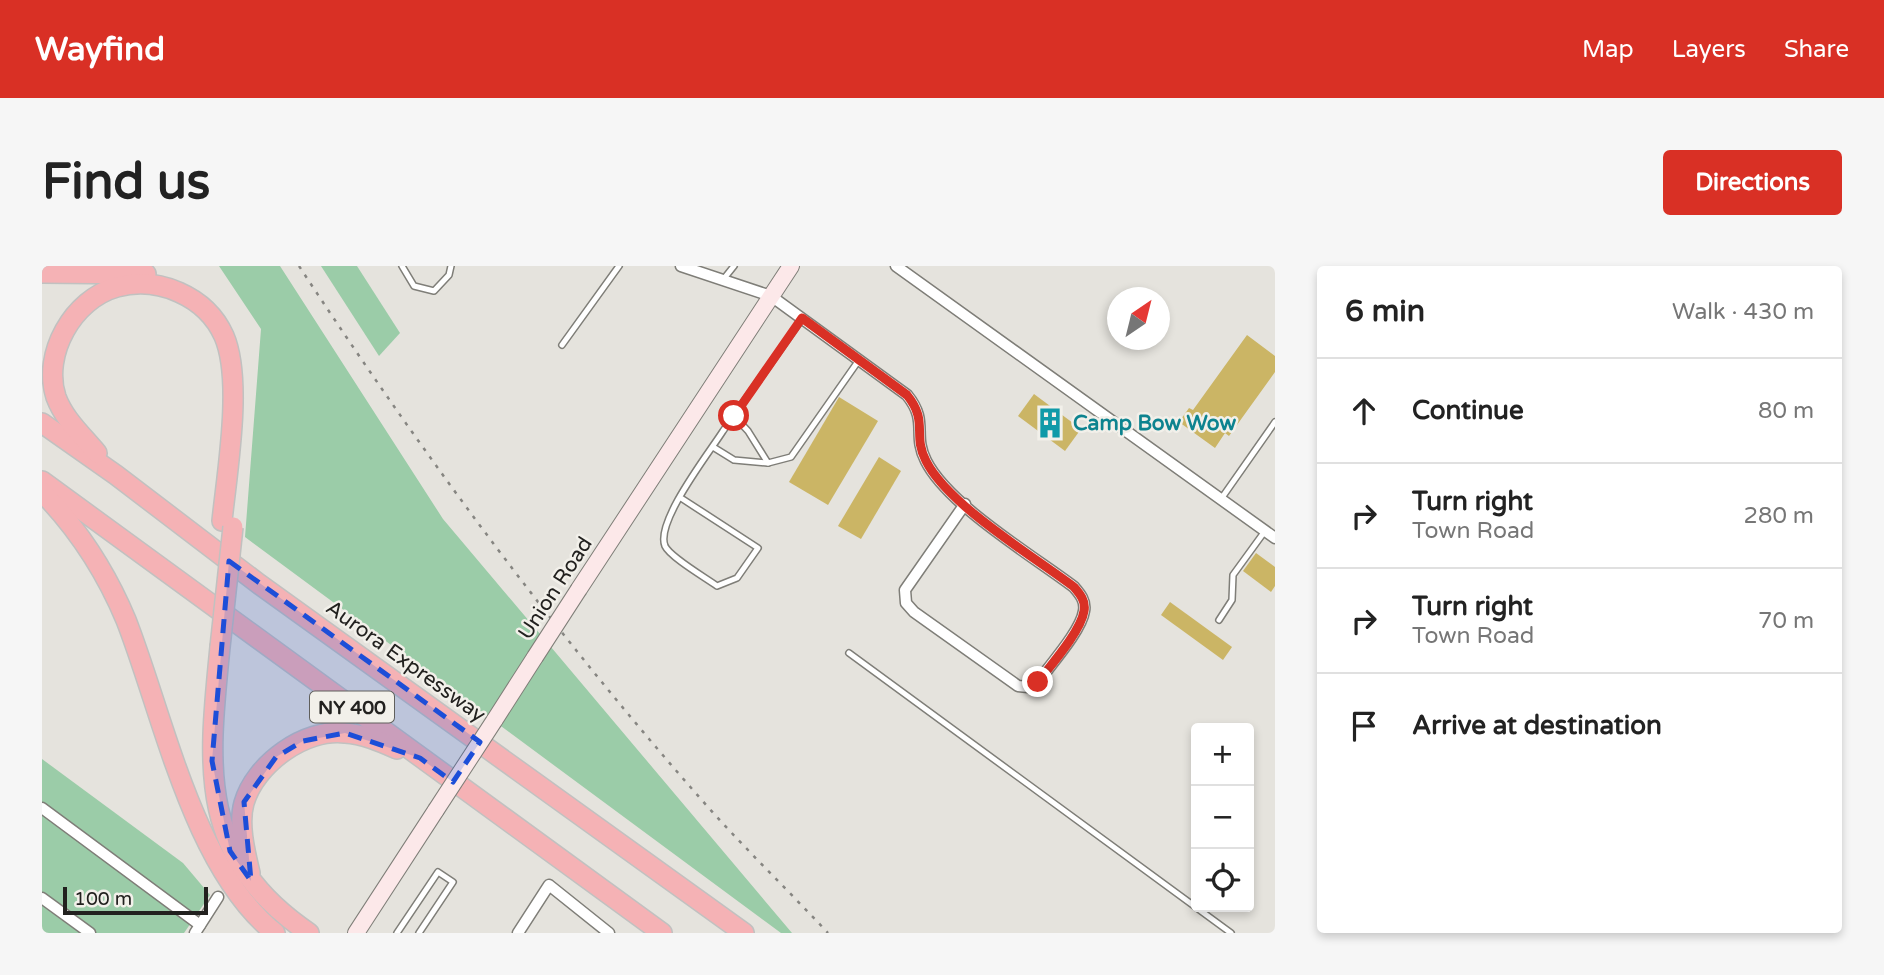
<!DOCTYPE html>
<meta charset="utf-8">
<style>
:root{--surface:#fff;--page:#f6f6f6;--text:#222;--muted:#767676;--line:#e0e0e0;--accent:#d93025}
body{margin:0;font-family:"Varela Round",sans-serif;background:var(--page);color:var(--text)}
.controls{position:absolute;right:21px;bottom:21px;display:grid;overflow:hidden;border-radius:7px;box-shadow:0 4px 10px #0003}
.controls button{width:63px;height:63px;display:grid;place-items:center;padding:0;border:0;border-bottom:2px solid var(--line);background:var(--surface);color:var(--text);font:35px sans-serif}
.compass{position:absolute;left:1065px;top:21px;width:63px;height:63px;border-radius:50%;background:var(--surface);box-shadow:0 4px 10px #0003;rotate:35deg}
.scale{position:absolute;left:21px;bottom:18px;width:145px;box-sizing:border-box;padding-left:7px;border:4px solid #22211f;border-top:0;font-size:19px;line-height:24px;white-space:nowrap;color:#22211f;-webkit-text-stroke:5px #f2f0ea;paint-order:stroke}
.stop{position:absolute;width:21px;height:21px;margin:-16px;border:5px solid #d93025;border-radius:50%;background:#fff}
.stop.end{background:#d93025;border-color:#fff;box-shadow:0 2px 7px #0008}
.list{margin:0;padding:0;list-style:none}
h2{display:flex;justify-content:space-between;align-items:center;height:91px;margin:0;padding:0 28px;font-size:30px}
h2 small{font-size:23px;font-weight:400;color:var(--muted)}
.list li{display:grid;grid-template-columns:46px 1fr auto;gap:21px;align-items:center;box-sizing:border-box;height:105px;padding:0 28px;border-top:2px solid var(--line)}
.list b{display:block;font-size:26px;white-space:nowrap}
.list p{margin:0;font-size:23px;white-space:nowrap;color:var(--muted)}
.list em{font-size:23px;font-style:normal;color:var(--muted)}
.icon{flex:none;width:38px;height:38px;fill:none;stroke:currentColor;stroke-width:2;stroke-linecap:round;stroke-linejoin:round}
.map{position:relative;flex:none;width:1233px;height:667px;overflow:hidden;border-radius:7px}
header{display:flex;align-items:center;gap:42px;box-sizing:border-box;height:98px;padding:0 35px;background:var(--accent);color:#fff}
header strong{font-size:33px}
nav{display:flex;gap:38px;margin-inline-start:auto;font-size:24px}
.intro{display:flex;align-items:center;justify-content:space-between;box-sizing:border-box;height:168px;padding:0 42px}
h1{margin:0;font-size:49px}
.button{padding:18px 32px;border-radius:7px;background:var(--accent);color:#fff;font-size:24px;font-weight:700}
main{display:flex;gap:42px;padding:0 42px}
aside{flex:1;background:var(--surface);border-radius:7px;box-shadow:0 4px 10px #0003}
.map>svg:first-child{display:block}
.green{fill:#9bcca8}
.building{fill:#cbb565}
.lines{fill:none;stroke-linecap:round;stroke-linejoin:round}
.lane-casing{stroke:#7f7e78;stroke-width:8}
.street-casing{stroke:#7f7e78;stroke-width:13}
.secondary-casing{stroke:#7f7e78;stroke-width:18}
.highway-casing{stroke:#c1c1c0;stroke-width:22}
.lane{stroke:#fff;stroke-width:5}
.street{stroke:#fff;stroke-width:10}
.secondary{stroke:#fce8e9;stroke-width:16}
.highway{stroke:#f5b2b5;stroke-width:19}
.rail{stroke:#868581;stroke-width:2.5;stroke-dasharray:3.5 7;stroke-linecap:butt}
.secondary-bridge-casing{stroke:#7f7e78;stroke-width:18;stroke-linecap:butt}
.highway-bridge-casing{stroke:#c1c1c0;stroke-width:22;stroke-linecap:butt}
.secondary-bridge{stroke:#fce8e9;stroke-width:16}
.highway-bridge{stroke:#f5b2b5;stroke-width:19}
.route{stroke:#d93025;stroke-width:9}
.marked{fill:#1d4ed8;fill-opacity:0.2;stroke:#1d4ed8;stroke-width:5;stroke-dasharray:14 9;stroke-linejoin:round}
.labels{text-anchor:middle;stroke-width:5;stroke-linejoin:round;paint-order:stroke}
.shield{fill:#f2f0ea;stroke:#605f5c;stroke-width:2}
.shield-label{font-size:19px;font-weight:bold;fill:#22211f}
.culture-label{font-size:21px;font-weight:bold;fill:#0d838f;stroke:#f2f0ea;text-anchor:start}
.street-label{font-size:21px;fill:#22211f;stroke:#f2f0ea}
</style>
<header>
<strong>Wayfind</strong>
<nav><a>Map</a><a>Layers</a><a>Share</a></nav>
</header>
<div class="intro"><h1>Find us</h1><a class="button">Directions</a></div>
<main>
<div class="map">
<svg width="1233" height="667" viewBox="0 0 1233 667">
<rect width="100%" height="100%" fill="#e5e3dd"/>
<!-- green -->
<g class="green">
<polygon points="177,0 238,0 401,253 750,667 739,667 203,271 219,63"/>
<polygon points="279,0 315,0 358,67 337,90"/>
<polygon points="0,493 141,597 168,629 142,667 0,667"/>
</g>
<!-- building -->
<g class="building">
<polygon points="1205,69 1233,90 1233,106 1187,170 1183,167 1173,182 1137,156 1147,142 1151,144"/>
<polygon points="992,128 1039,163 1023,185 976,150"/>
<polygon points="797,131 836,155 786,239 747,216"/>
<polygon points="837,191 859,205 819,273 796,260"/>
<polygon points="1214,287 1233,301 1233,320 1229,326 1201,305"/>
<polygon points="1128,336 1190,381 1181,394 1119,349"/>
</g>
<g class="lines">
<!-- lane casing -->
<g class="lane-casing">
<g id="lane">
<polyline points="360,0 372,20 392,25 407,9 409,0"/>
<polyline points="680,15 692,0"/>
<polyline points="520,79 577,0"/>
<polyline points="692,150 706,165 726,197 749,191 817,94"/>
<polyline points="671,181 692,194 726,197"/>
<path d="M 639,232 L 716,282 L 695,312 L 675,320 C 664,312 628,291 623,280 C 613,256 667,187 681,165 L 760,53"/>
<polyline points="1179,233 1233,156"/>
<polyline points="1177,354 1190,334 1191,309 1223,265"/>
<polyline points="807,387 1189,667"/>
<polyline points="355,667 396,606 411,616 377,667"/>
</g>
</g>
<!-- street casing -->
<g class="street-casing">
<g id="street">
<path d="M 639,0 L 729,30 L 865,129 C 887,156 870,168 884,195 C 906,239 991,290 1032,321 C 1038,328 1044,335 1042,345 C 1039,365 1008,399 996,416 L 986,421 L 976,420 L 872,346 L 864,337 L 863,324 L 923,238"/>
<polyline points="854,0 1233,272"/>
<polyline points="0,542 158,659"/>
<polyline points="0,632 48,667"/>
<polyline points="153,667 176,631"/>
<polyline points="476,667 507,619 567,667"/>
</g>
</g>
<!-- secondary casing -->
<g class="secondary-casing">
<g id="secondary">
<polyline points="537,323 749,0"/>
<polyline points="452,455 493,391"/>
<polyline points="314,667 394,544"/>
</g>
</g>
<!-- highway casing -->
<g class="highway-casing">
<g id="highway">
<polyline points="0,7 104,8"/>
<polyline points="0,157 74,209 217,318 702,667"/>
<path d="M 55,187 C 40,169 22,153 14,131 C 0,88 31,33 75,21 C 116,10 164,30 182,70 C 201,114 185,206 180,255"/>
<polyline points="0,215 620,667"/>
<path d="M 0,226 C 36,263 64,306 84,354 C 121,448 151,602 233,667"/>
<path d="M 178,381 C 166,501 155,591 267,667"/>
<path d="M 208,607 C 203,586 196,558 202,537 C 213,498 263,462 303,467 C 321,468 339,476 355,483"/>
</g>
</g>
<!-- lane -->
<use href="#lane" class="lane"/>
<!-- street -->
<use href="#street" class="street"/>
<!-- secondary -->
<use href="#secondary" class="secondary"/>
<!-- highway -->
<use href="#highway" class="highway"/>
<!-- rail -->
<path class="rail" d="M 257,0 C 379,186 511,365 658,532 C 699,579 744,622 786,667"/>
<!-- secondary-bridge casing -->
<g class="secondary-bridge-casing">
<g id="secondary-bridge">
<polyline points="493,391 537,323"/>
<polyline points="394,544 452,455"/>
</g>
</g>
<!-- highway-bridge casing -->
<g class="highway-bridge-casing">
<polyline id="highway-bridge" points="178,381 191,261"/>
</g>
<!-- secondary-bridge -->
<use href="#secondary-bridge" class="secondary-bridge"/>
<!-- highway-bridge -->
<use href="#highway-bridge" class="highway-bridge"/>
</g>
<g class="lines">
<!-- route -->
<path class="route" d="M 692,150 L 760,52 L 865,129 C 887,156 870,168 884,195 C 906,239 991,290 1032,321 C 1038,328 1044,335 1042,345 C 1039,365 1009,399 996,416"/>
</g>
<!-- marked area -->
<path class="marked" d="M 187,295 L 438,476 L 411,516 L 378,492 L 303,467 L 261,475 L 234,491 L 202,536 L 209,615 L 188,585 L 170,495 Z"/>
<!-- icons -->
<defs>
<g id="building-bare" transform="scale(2.415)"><path d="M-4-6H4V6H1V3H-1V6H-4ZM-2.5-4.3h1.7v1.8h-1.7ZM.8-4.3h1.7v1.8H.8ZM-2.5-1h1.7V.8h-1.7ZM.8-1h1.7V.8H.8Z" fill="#0f9aa8" stroke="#f2f0ea" stroke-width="2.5" paint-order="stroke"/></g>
</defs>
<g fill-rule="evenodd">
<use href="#building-bare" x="1008" y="157"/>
</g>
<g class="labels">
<!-- shield labels -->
<rect class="shield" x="268" y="425.5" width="84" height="31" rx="5"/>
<g class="shield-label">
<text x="310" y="448">NY 400</text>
</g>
<!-- culture labels -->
<g class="culture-label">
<text x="1031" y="164">Camp Bow Wow</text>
</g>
<!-- street labels -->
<g class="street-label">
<text transform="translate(513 322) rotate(-57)" y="7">Union Road</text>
<text transform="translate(364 395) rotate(36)" y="7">Aurora Expressway</text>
</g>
</g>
</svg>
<div class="controls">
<button>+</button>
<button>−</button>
<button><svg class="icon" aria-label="locate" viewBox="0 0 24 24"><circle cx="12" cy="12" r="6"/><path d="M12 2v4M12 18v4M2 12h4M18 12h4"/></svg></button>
</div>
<svg class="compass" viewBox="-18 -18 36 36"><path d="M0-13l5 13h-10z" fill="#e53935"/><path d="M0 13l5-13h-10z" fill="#767676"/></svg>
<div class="scale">100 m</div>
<div class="stop" style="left:692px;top:150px"></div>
<div class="stop end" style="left:996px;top:416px"></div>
</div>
<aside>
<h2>6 min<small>Walk · 430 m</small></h2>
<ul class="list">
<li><svg class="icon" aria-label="ahead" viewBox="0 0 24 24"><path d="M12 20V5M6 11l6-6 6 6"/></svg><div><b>Continue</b></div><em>80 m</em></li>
<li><svg class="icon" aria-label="right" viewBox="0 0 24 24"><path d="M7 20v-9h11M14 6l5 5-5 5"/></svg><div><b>Turn right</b><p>Town Road</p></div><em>280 m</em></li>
<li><svg class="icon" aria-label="right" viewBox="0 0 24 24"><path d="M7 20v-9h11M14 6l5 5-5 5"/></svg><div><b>Turn right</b><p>Town Road</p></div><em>70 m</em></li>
<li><svg class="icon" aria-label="arrive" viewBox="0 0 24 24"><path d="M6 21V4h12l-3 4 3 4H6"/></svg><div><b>Arrive at destination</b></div></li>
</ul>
</aside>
</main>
